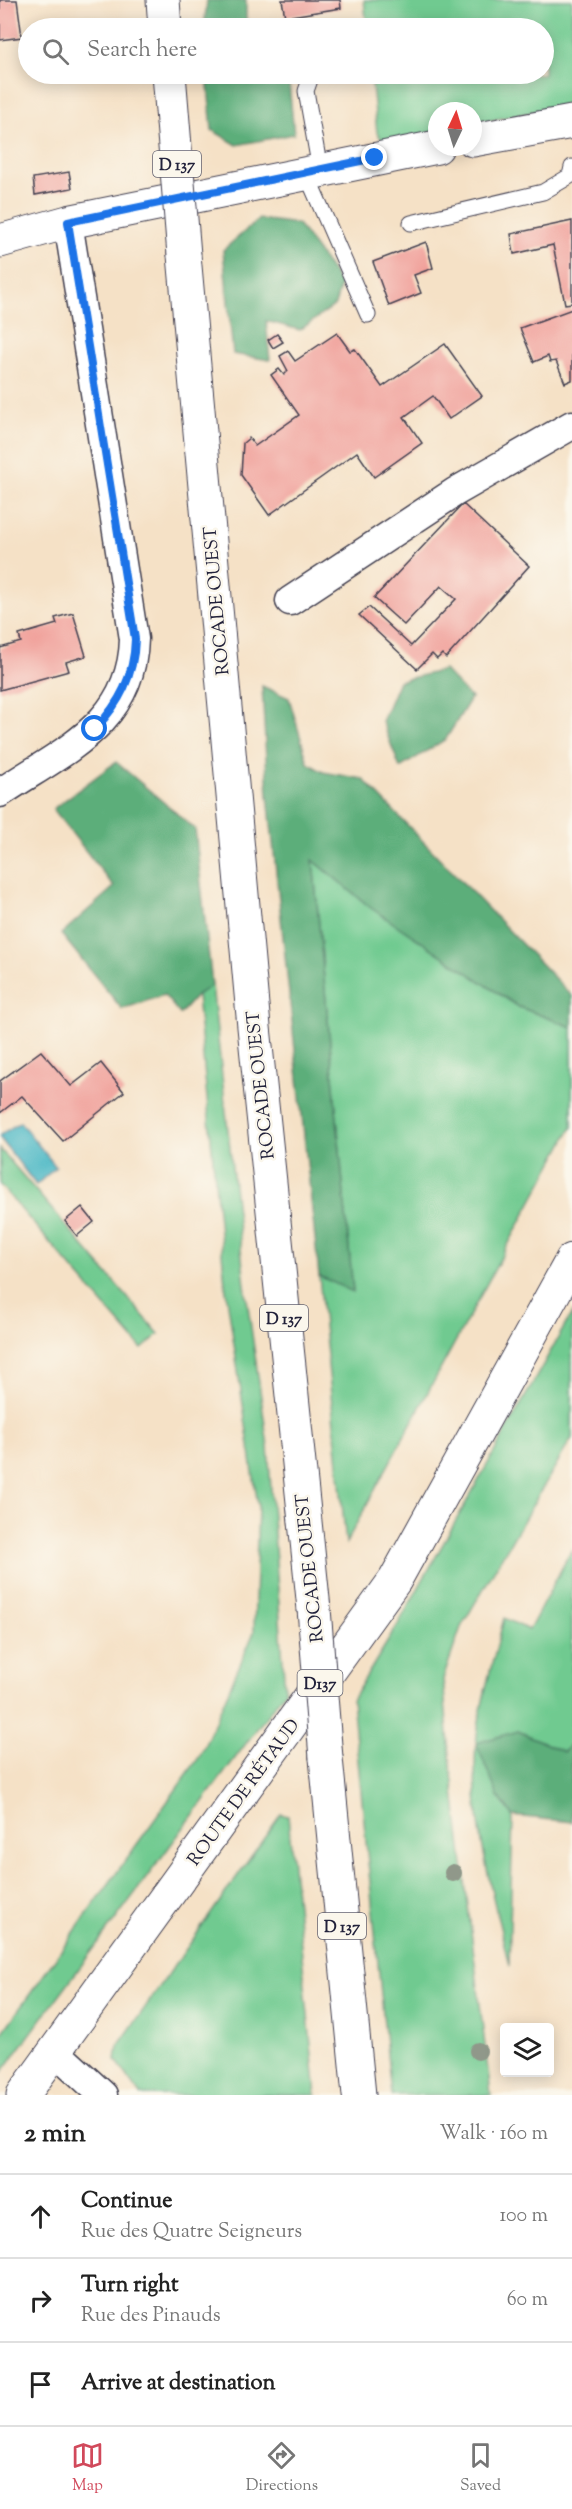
<!DOCTYPE html>
<meta charset="utf-8">
<style>
:root{--surface:#fff;--page:#f6f6f6;--text:#222;--muted:#767676;--line:#e0e0e0;--accent:#d1495b}
body{margin:0;font-family:"Sorts Mill Goudy",serif;background:var(--page);color:var(--text)}
.controls{position:absolute;right:18px;bottom:18px;display:grid;overflow:hidden;border-radius:6px;box-shadow:0 3px 15px #0003}
.controls button{width:54px;height:54px;display:grid;place-items:center;padding:0;border:0;border-bottom:2px solid var(--line);background:var(--surface);color:var(--text);font:30px sans-serif}
.compass{position:absolute;left:428px;top:102px;width:54px;height:54px;border-radius:50%;background:var(--surface);box-shadow:0 3px 15px #0003;rotate:4deg}
.stop{position:absolute;width:18px;height:18px;margin:-14px;border:4px solid #1a73e8;border-radius:50%;background:#fff}
.stop.end{background:#1a73e8;border-color:#fff;box-shadow:0 2px 6px #0008}
.list{margin:0;padding:0;list-style:none}
h2{display:flex;justify-content:space-between;align-items:center;height:78px;margin:0;padding:0 24px;font-size:26px}
h2 small{font-size:20px;font-weight:400;color:var(--muted)}
.list li{display:grid;grid-template-columns:39px 1fr auto;gap:18px;align-items:center;box-sizing:border-box;height:84px;padding:0 24px;border-top:2px solid var(--line)}
.list b{display:block;font-size:22px;white-space:nowrap}
.list p{margin:0;font-size:20px;white-space:nowrap;color:var(--muted)}
.list em{font-size:20px;font-style:normal;color:var(--muted)}
.icon{flex:none;width:33px;height:33px;fill:none;stroke:currentColor;stroke-width:2;stroke-linecap:round;stroke-linejoin:round}
.map{position:relative;flex:none;width:572px;height:2095px;overflow:hidden}
.search{position:absolute;background:var(--surface);box-shadow:0 3px 15px #0003;left:18px;right:18px;top:18px;height:66px;display:flex;align-items:center;gap:15px;box-sizing:border-box;padding:0 21px;border-radius:33px;color:var(--muted);font-size:22px}
.sheet{height:330px;background:var(--surface)}
nav{display:flex;justify-content:space-around;align-items:center;box-sizing:border-box;height:84px;border-top:2px solid var(--line);background:var(--surface);font-size:16px;color:var(--muted)}
nav a{display:grid;justify-items:center;gap:3px}
nav .on{color:var(--accent)}
.map>svg:first-child{display:block}
.green{fill:#70ca90;stroke:#497666;stroke-width:1.5}
.forest{fill:#5cae7a;stroke:#3f685a;stroke-width:1.5}
.water{fill:#4ab7c5;stroke:#366c80;stroke-width:1.5}
.building{fill:#f09f99}
.lines{fill:none;stroke-linecap:round;stroke-linejoin:round}
.lane-casing{stroke:#423f50;stroke-width:17}
.street-casing{stroke:#423f50;stroke-width:31}
.secondary-casing{stroke:#423f50;stroke-width:35}
.primary-casing{stroke:#423f50;stroke-width:35}
.lane{stroke:#fff;stroke-width:15}
.street{stroke:#fff;stroke-width:28}
.secondary{stroke:#fff;stroke-width:33}
.primary{stroke:#fff;stroke-width:33}
.primary-bridge-casing{stroke:#423f50;stroke-width:35;stroke-linecap:butt}
.primary-bridge{stroke:#fff;stroke-width:33}
.tree{fill:#90988a}
.route{stroke:#1a73e8;stroke-width:8}
.labels{text-anchor:middle;stroke-width:5;stroke-linejoin:round;paint-order:stroke}
.shield{fill:#fbf7ec;stroke:#636270;stroke-width:1.5}
.shield-label{font-size:16px;font-weight:bold;fill:#22223b}
.street-label{font-size:18px;fill:#22223b;stroke:#fbf7ec}
</style>
<div class="map">
<svg width="572" height="2095" viewBox="0 0 572 2095">
<rect width="100%" height="100%" fill="#fbf7ec"/>
<filter id="ink" filterUnits="userSpaceOnUse"><feTurbulence type="fractalNoise" baseFrequency=".0167" numOctaves="2"/><feDisplacementMap in="SourceGraphic" scale="12" xChannelSelector="R" yChannelSelector="G"/><feConvolveMatrix kernelMatrix="1 2 1 2 8 2 1 2 1" color-interpolation-filters="sRGB"/></filter>
<filter id="wash" filterUnits="userSpaceOnUse"><feTurbulence type="fractalNoise" baseFrequency=".008" numOctaves="4" result="noise"/><feDisplacementMap in="SourceGraphic" scale="24" xChannelSelector="R" yChannelSelector="G"/><feGaussianBlur stdDeviation="1.35" result="paint"/><feColorMatrix in="noise" values="0 0 0 0 0 0 0 0 0 0 0 0 0 0 0 0 0 1.4 0 .05"/><feComposite in="paint" operator="in"/></filter>
<g filter="url(#wash)">
<rect width="100%" height="100%" fill="#f5e1c6"/>
<!-- green -->
<g class="green">
<polygon points="364,0 572,0 572,104 473,124 473,111 437,111 437,132 384,142 377,133 371,74 544,74 544,28 367,28"/>
<polygon points="313,860 371,908 519,1007 572,1027 572,1127 346,1543 319,1276 353,1291"/>
<polygon points="212,985 245,1285 268,1446 285,1691 0,2075 0,2036 200,1756 254,1632 258,1506 225,1284 197,995"/>
<polygon points="0,1149 159,1334 142,1349 0,1185"/>
<polygon points="572,1313 572,1438 461,1627 443,1679 451,1766 491,2095 391,2095 352,1700 397,1626"/>
<path d="M 572,1549 L 572,1741 L 564,1752 L 518,1731 L 498,1796 L 513,1816 L 509,1966 C 493,1894 470,1818 476,1744 C 480,1701 494,1659 504,1618 L 529,1630 Z"/>
<polygon points="281,1814 288,1816 316,2095 141,2095 116,2060 118,2046"/>
</g>
<!-- forest -->
<g class="forest">
<polygon points="207,0 246,0 246,19 255,28 204,28"/>
<polygon points="207,74 288,74 294,134 237,145 212,130"/>
<polygon points="259,219 298,224 341,284 335,305 300,330 266,321 270,360 233,354 223,250"/>
<polygon points="444,670 471,698 446,739 400,768 382,721 399,681"/>
<polygon points="262,686 289,698 308,763 323,772 363,779 572,996 572,1027 519,1007 371,908 313,860 353,1292 319,1276 268,796"/>
<polygon points="116,762 195,829 212,985 197,995 180,1014 164,995 122,1009 61,934 114,887 53,809"/>
<polygon points="518,1731 564,1752 572,1741 572,1822 513,1816 498,1796 476,1743"/>
</g>
<!-- water -->
<polygon class="water" points="20,1122 56,1167 36,1185 0,1138 0,1135"/>
<g id="blocks">
<!-- building -->
<g class="building">
<polygon points="0,0 17,0 22,37 0,40"/>
<polygon points="282,0 340,0 341,8 285,17"/>
<polygon points="69,172 72,188 35,195 33,178"/>
<polygon points="572,221 572,303 565,304 553,245 514,254 511,234"/>
<polygon points="426,242 433,268 414,275 421,293 389,306 373,262"/>
<polygon points="572,309 572,380 565,383 556,361 550,362 548,356 534,362 520,328"/>
<polygon points="337,333 350,351 355,349 382,387 445,344 482,396 449,419 433,396 404,417 422,443 374,477 357,452 269,515 241,475 243,443 249,438 255,446 299,415 271,375 279,369 284,375 288,371 280,356 288,351 295,361"/>
<polygon points="277,334 283,342 273,348 268,340"/>
<polygon points="463,504 529,566 446,658 442,654 437,659 432,654 417,669 359,615 369,607 411,646 456,599 441,586 404,625 374,598"/>
<polygon points="73,613 86,656 66,662 69,671 0,690 0,648 21,642 19,635 57,624 55,618"/>
<polygon points="41,1051 71,1086 101,1063 124,1092 63,1141 22,1096 0,1113 0,1081"/>
<polygon points="82,1207 94,1222 77,1236 65,1221"/>
</g>
</g>
</g>
<g filter="url(#ink)">
<use href="#blocks" fill-opacity="0" stroke="#423f50" stroke-width="1.5"/>
<g class="lines">
<!-- lane casing -->
<g class="lane-casing">
<g id="lane">
<polyline points="312,74 306,91 320,170"/>
<polyline points="306,173 368,315"/>
<polyline points="411,223 543,192 570,176 572,167"/>
</g>
</g>
<!-- street casing -->
<g class="street-casing">
<g id="street">
<polyline points="290,601 455,492 572,425"/>
<path d="M 0,793 C 62,751 132,724 134,639 L 68,222"/>
<polyline points="56,2052 103,2095"/>
</g>
</g>
<!-- secondary casing -->
<g class="secondary-casing">
<g id="secondary">
<polyline points="473,140 572,122"/>
<polyline points="0,241 68,222 437,147"/>
<polyline points="23,2095 395,1580 572,1260"/>
</g>
</g>
<!-- primary casing -->
<g class="primary-casing">
<g id="primary">
<polyline points="163,0 165,28"/>
<polyline points="184,255 254,1027 314,1609"/>
<polyline points="326,1758 359,2095"/>
</g>
</g>
<!-- lane -->
<use href="#lane" class="lane"/>
<!-- street -->
<use href="#street" class="street"/>
<!-- secondary -->
<use href="#secondary" class="secondary"/>
<!-- primary -->
<use href="#primary" class="primary"/>
<!-- primary-bridge casing -->
<g class="primary-bridge-casing">
<g id="primary-bridge">
<polyline points="169,74 184,255"/>
<polyline points="314,1609 326,1758"/>
</g>
</g>
<!-- primary-bridge -->
<use href="#primary-bridge" class="primary-bridge"/>
</g>
<!-- trees -->
<g class="tree">
<circle cx="453" cy="1873" r="9"/>
<circle cx="478" cy="2051" r="9"/>
</g>
</g>
<g class="lines" filter="url(#ink)">
<!-- route -->
<path class="route" d="M 95,729 C 120,703 134,676 135,639 L 68,222 L 375,158"/>
</g>
<g class="labels">
<!-- shield labels -->
<g class="shield">
<rect x="153" y="151" width="48" height="26" rx="4.5"/>
<rect x="260" y="1305" width="48" height="26" rx="4.5"/>
<rect x="297.5" y="1670" width="45" height="26" rx="4.5"/>
<rect x="318" y="1913" width="48" height="26" rx="4.5"/>
</g>
<g class="shield-label">
<text x="177" y="170">D 137</text>
<text x="284" y="1324">D 137</text>
<text x="320" y="1689">D137</text>
<text x="342" y="1932">D 137</text>
</g>
<!-- street labels -->
<g class="street-label">
<text transform="translate(216 601) rotate(-95)" y="6">ROCADE OUEST</text>
<text transform="translate(260 1085) rotate(-96)" y="6">ROCADE OUEST</text>
<text transform="translate(309 1568) rotate(-96)" y="6">ROCADE OUEST</text>
<text transform="translate(243 1792) rotate(-54)" y="6">ROUTE DE RÉTAUD</text>
</g>
</g>
</svg>
<div class="controls">
<button><svg class="icon" aria-label="layers" viewBox="0 0 24 24"><path d="M12 4l9 5-9 5-9-5zM3 14l9 5 9-5"/></svg></button>
</div>
<svg class="compass" viewBox="-18 -18 36 36"><path d="M0-13l5 13h-10z" fill="#e53935"/><path d="M0 13l5-13h-10z" fill="#767676"/></svg>
<div class="stop" style="left:95px;top:729px"></div>
<div class="stop end" style="left:375px;top:158px"></div>
<div class="search"><svg class="icon" aria-label="search" viewBox="0 0 24 24"><circle cx="10" cy="10" r="6"/><path d="M15 15l6 6"/></svg>Search here</div>
</div>
<section class="sheet">
<h2>2 min<small>Walk · 160 m</small></h2>
<ul class="list">
<li><svg class="icon" aria-label="ahead" viewBox="0 0 24 24"><path d="M12 20V5M6 11l6-6 6 6"/></svg><div><b>Continue</b><p>Rue des Quatre Seigneurs</p></div><em>100 m</em></li>
<li><svg class="icon" aria-label="right" viewBox="0 0 24 24"><path d="M7 20v-9h11M14 6l5 5-5 5"/></svg><div><b>Turn right</b><p>Rue des Pinauds</p></div><em>60 m</em></li>
<li><svg class="icon" aria-label="arrive" viewBox="0 0 24 24"><path d="M6 21V4h12l-3 4 3 4H6"/></svg><div><b>Arrive at destination</b></div></li>
</ul>
</section>
<nav>
<a class="on"><svg class="icon" aria-label="map" viewBox="0 0 24 24"><path d="M3 6l6-2 6 2 6-2v14l-6 2-6-2-6 2zM9 4v14M15 6v14"/></svg>Map</a>
<a><svg class="icon" aria-label="directions" viewBox="0 0 24 24"><path d="M12 3l9 9-9 9-9-9zM9 14v-3h6M13 9l2 2-2 2"/></svg>Directions</a>
<a><svg class="icon" aria-label="saved" viewBox="0 0 24 24"><path d="M7 4h10v16l-5-4-5 4z"/></svg>Saved</a>
</nav>
